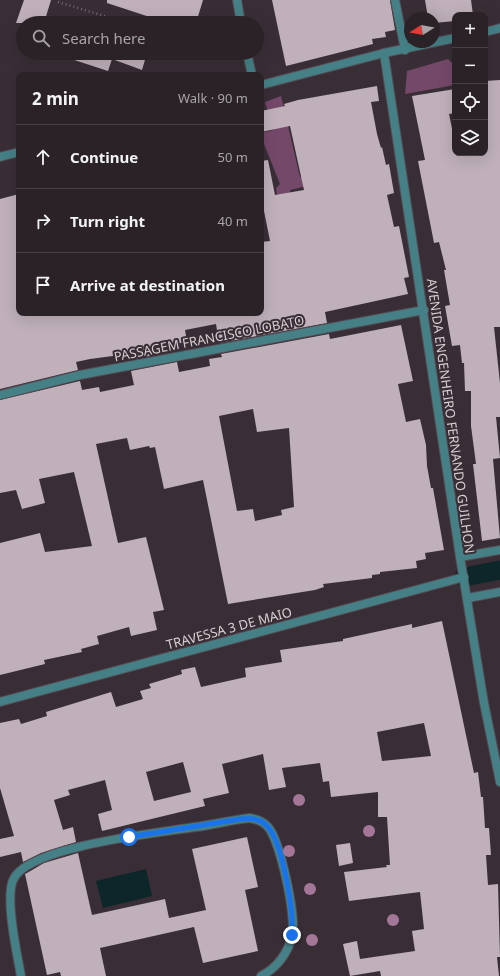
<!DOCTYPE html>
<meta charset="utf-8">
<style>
:root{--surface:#2b2228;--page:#372f34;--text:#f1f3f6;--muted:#a6a4a8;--line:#473f45}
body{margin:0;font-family:"Noto Sans",sans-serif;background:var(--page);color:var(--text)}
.controls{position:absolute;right:12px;top:12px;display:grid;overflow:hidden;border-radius:8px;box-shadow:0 4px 16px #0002}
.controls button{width:36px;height:36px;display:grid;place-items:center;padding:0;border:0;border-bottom:1px solid var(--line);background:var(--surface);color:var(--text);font:20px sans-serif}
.compass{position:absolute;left:404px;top:12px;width:36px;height:36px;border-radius:50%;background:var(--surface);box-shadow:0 4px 16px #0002;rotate:259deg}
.stop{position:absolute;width:12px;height:12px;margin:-9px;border:3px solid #1a73e8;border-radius:50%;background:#fff}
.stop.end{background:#1a73e8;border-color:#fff;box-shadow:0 1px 4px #0008}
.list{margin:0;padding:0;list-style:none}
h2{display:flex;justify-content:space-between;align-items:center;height:52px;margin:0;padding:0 16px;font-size:17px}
h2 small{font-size:13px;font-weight:400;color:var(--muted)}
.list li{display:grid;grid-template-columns:26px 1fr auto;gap:12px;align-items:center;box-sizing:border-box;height:64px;padding:0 16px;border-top:1px solid var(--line)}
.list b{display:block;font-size:15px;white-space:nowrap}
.list em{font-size:13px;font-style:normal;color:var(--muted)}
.icon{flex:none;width:22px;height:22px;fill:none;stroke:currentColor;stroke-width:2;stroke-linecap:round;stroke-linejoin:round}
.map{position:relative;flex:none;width:500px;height:976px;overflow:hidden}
.search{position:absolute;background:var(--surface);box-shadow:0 4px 16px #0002;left:16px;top:16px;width:248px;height:44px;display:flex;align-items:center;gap:10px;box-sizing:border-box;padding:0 14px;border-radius:22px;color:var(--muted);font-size:15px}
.panel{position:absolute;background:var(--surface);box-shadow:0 4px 16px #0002;left:16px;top:72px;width:248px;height:244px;border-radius:8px}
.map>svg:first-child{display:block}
.forest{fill:#744869}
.water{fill:#0d2629}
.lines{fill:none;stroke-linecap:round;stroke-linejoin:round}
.canal{stroke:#0d2629;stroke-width:19}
.building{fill:#bfb0ba;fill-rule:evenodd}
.lane-casing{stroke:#554b52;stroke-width:10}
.street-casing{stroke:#554b52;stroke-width:10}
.path{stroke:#746a71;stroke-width:2.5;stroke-dasharray:1 3;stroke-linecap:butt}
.lane{stroke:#458087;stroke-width:8}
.street{stroke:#458087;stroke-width:8}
.tree{fill:#a47798}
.route{stroke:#1a73e8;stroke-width:5}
.labels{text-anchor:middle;stroke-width:4;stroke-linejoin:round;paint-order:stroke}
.street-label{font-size:13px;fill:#d7cfd4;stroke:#392e36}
</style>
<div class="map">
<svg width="500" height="976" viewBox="0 0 500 976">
<rect width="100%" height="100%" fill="#392e36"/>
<!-- forest -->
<g class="forest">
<polygon points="448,59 452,63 455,63 455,85 405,94 407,71"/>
<polygon points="281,96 300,177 363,166 311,185 290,190 291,201 278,204 276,188 280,184 264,144 261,133 273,130 265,102"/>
</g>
<!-- water -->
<polygon class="water" points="146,869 152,896 103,908 96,881"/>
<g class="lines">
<!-- canal -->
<polyline class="canal" points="464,577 500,570"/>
</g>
<!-- building -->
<g class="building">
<polygon points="24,0 51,0 44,23 16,23"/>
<polygon points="107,0 203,0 196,23 168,23 107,3"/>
<polygon points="272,0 390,0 395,30 385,32 386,37 372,39 373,44 286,66"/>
<polygon points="425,0 471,0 473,15 455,15 455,21 434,23 434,18 428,18"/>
<polygon points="62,53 147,53 142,70 112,59 108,71 62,56"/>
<polygon points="500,80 500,327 494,327 500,383 500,417 496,417 500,458 493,459 500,538 482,541 473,464 476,464 471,426 471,391 465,391 464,363 462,363 460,345 452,346 445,306 450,305 444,270 446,270 439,242 434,243 418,161 425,160 412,96 455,89 455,113 449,114 455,143 455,153 485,153 485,81"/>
<polygon points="377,86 379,101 371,102 377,134 381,148 382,147 386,165 389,164 394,193 387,195 394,227 399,226 409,277 404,278 408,294 325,312 327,323 219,343 216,324 185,330 187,342 174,344 175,351 129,360 128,354 90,359 76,362 78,370 0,389 0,199 19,194 19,313 261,313 261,242 270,241 263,206 261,207 261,161 268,160 275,195 304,190 290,126 261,132 261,111 285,106 284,104 298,100"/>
<path d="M 401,325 L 413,381 L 398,384 L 406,422 L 420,419 L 426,445 L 427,466 L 431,488 L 433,488 L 444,550 L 425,553 L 426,559 L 416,561 L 417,568 L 380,572 L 380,574 L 372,575 L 372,578 L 323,584 L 324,587 L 315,590 L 228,604 L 203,480 L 164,489 L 155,447 L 150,448 L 149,446 L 130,450 L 127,438 L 96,444 L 118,543 L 146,537 L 164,610 L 153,612 L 157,630 L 131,636 L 129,627 L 97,636 L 99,644 L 81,649 L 82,652 L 44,660 L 45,664 L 0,675 L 0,543 L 40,533 L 45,552 L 92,546 L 74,472 L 39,479 L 45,503 L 22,509 L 16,490 L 0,493 L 0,400 L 80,381 L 82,390 L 99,387 L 100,392 L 134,385 L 131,371 L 177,362 L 179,372 L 210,366 L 209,359 L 222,357 L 221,354 L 329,334 L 330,339 ZM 253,409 L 257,432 L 289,428 L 294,507 L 281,510 L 282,515 L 255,521 L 253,509 L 237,511 L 219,416 Z"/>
<path d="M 442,621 L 474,773 L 478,772 L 481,797 L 483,797 L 485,828 L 489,828 L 491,855 L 486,855 L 488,885 L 498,884 L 500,957 L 497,957 L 499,976 L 381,976 L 380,971 L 350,976 L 343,944 L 357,941 L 360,959 L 415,951 L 412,931 L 424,929 L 420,892 L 349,901 L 344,872 L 387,867 L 386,865 L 390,865 L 387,817 L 378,817 L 378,792 L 331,797 L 329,781 L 323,782 L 320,763 L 282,768 L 286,787 L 269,790 L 263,754 L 222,764 L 229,793 L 203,799 L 205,806 L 102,831 L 98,814 L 112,810 L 105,780 L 68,790 L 70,795 L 54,800 L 63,830 L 73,827 L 76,842 L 41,853 L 23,862 L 21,852 L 0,857 L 0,839 L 14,836 L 0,788 L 0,723 L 19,719 L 21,724 L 47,716 L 46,712 L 111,692 L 116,707 L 143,699 L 140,691 L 151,688 L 149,684 L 182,674 L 181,670 L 195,667 L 201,687 L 246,677 L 245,668 L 282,662 L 280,650 L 343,641 L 343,639 L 412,624 L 412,628 ZM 424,723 L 431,756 L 382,761 L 377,732 ZM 183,762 L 191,792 L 154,801 L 146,772 Z"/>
<polygon points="247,837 258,887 245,890 258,951 203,963 194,927 100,948 106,976 61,976 60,972 47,975 25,874 27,873 44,863 78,853 92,915 165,899 169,918 206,910 192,849"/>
<polygon points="350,843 353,863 339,866 336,845"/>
</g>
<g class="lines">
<!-- lane casing -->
<g class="lane-casing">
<path id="lane" d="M 21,976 C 17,954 5,899 13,880 C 27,846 159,833 195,827 C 213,825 231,820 249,818 C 256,819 263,821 268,827 C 280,840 297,918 292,936 C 288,953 277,968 261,976"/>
</g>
<!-- street casing -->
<g class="street-casing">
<g id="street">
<polyline points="237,0 241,23"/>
<polyline points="395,0 405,50"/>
<polyline points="485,32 500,28"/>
<polyline points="247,53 252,75"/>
<polyline points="384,53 460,557 484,703 500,782"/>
<polyline points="261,85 384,53 455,38"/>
<polyline points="0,157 19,152"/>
<polyline points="0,395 80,375 424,310"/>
<polyline points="460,557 500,550"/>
<polyline points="468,598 500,592"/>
<polyline points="0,702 464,577"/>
</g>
</g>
<!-- path -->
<g class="path">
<polyline points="58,2 128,23"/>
<polyline points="226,53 235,56"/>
</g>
<!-- lane -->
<use href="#lane" class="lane"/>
<!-- street -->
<use href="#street" class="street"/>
</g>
<!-- trees -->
<g class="tree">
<circle cx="299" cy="800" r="6"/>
<circle cx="369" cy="831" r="6"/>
<circle cx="289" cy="851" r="6"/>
<circle cx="310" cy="889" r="6"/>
<circle cx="393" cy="920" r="6"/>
<circle cx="312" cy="940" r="6"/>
</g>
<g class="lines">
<!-- route -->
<path class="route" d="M 129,837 L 240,819 C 250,818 261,818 268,827 C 283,844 294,913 292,935"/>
</g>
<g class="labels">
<!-- street labels -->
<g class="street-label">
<text transform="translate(209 338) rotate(-11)" y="5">PASSAGEM FRANCISCO LOBATO</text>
<text transform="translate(451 416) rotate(82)" y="5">AVENIDA ENGENHEIRO FERNANDO GUILHON</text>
<text transform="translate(229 628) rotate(-15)" y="5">TRAVESSA 3 DE MAIO</text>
</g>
</g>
</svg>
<div class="controls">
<button>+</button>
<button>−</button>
<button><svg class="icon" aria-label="locate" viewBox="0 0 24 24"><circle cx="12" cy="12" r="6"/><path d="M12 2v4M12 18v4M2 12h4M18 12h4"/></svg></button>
<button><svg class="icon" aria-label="layers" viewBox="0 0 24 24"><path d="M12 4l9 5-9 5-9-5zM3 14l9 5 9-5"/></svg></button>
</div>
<svg class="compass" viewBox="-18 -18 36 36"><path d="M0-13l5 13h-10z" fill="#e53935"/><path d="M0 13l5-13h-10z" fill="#a6a4a8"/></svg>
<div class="stop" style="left:129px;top:837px"></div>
<div class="stop end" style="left:292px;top:935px"></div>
<div class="search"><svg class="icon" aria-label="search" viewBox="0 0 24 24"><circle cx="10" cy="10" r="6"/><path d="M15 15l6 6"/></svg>Search here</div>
<section class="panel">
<h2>2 min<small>Walk · 90 m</small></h2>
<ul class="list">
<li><svg class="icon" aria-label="ahead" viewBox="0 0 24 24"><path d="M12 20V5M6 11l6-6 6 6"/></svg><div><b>Continue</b></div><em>50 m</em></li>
<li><svg class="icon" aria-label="right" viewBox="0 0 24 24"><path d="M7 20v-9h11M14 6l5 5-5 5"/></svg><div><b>Turn right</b></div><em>40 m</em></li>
<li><svg class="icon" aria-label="arrive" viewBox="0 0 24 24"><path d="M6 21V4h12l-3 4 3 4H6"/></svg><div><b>Arrive at destination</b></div></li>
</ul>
</section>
</div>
